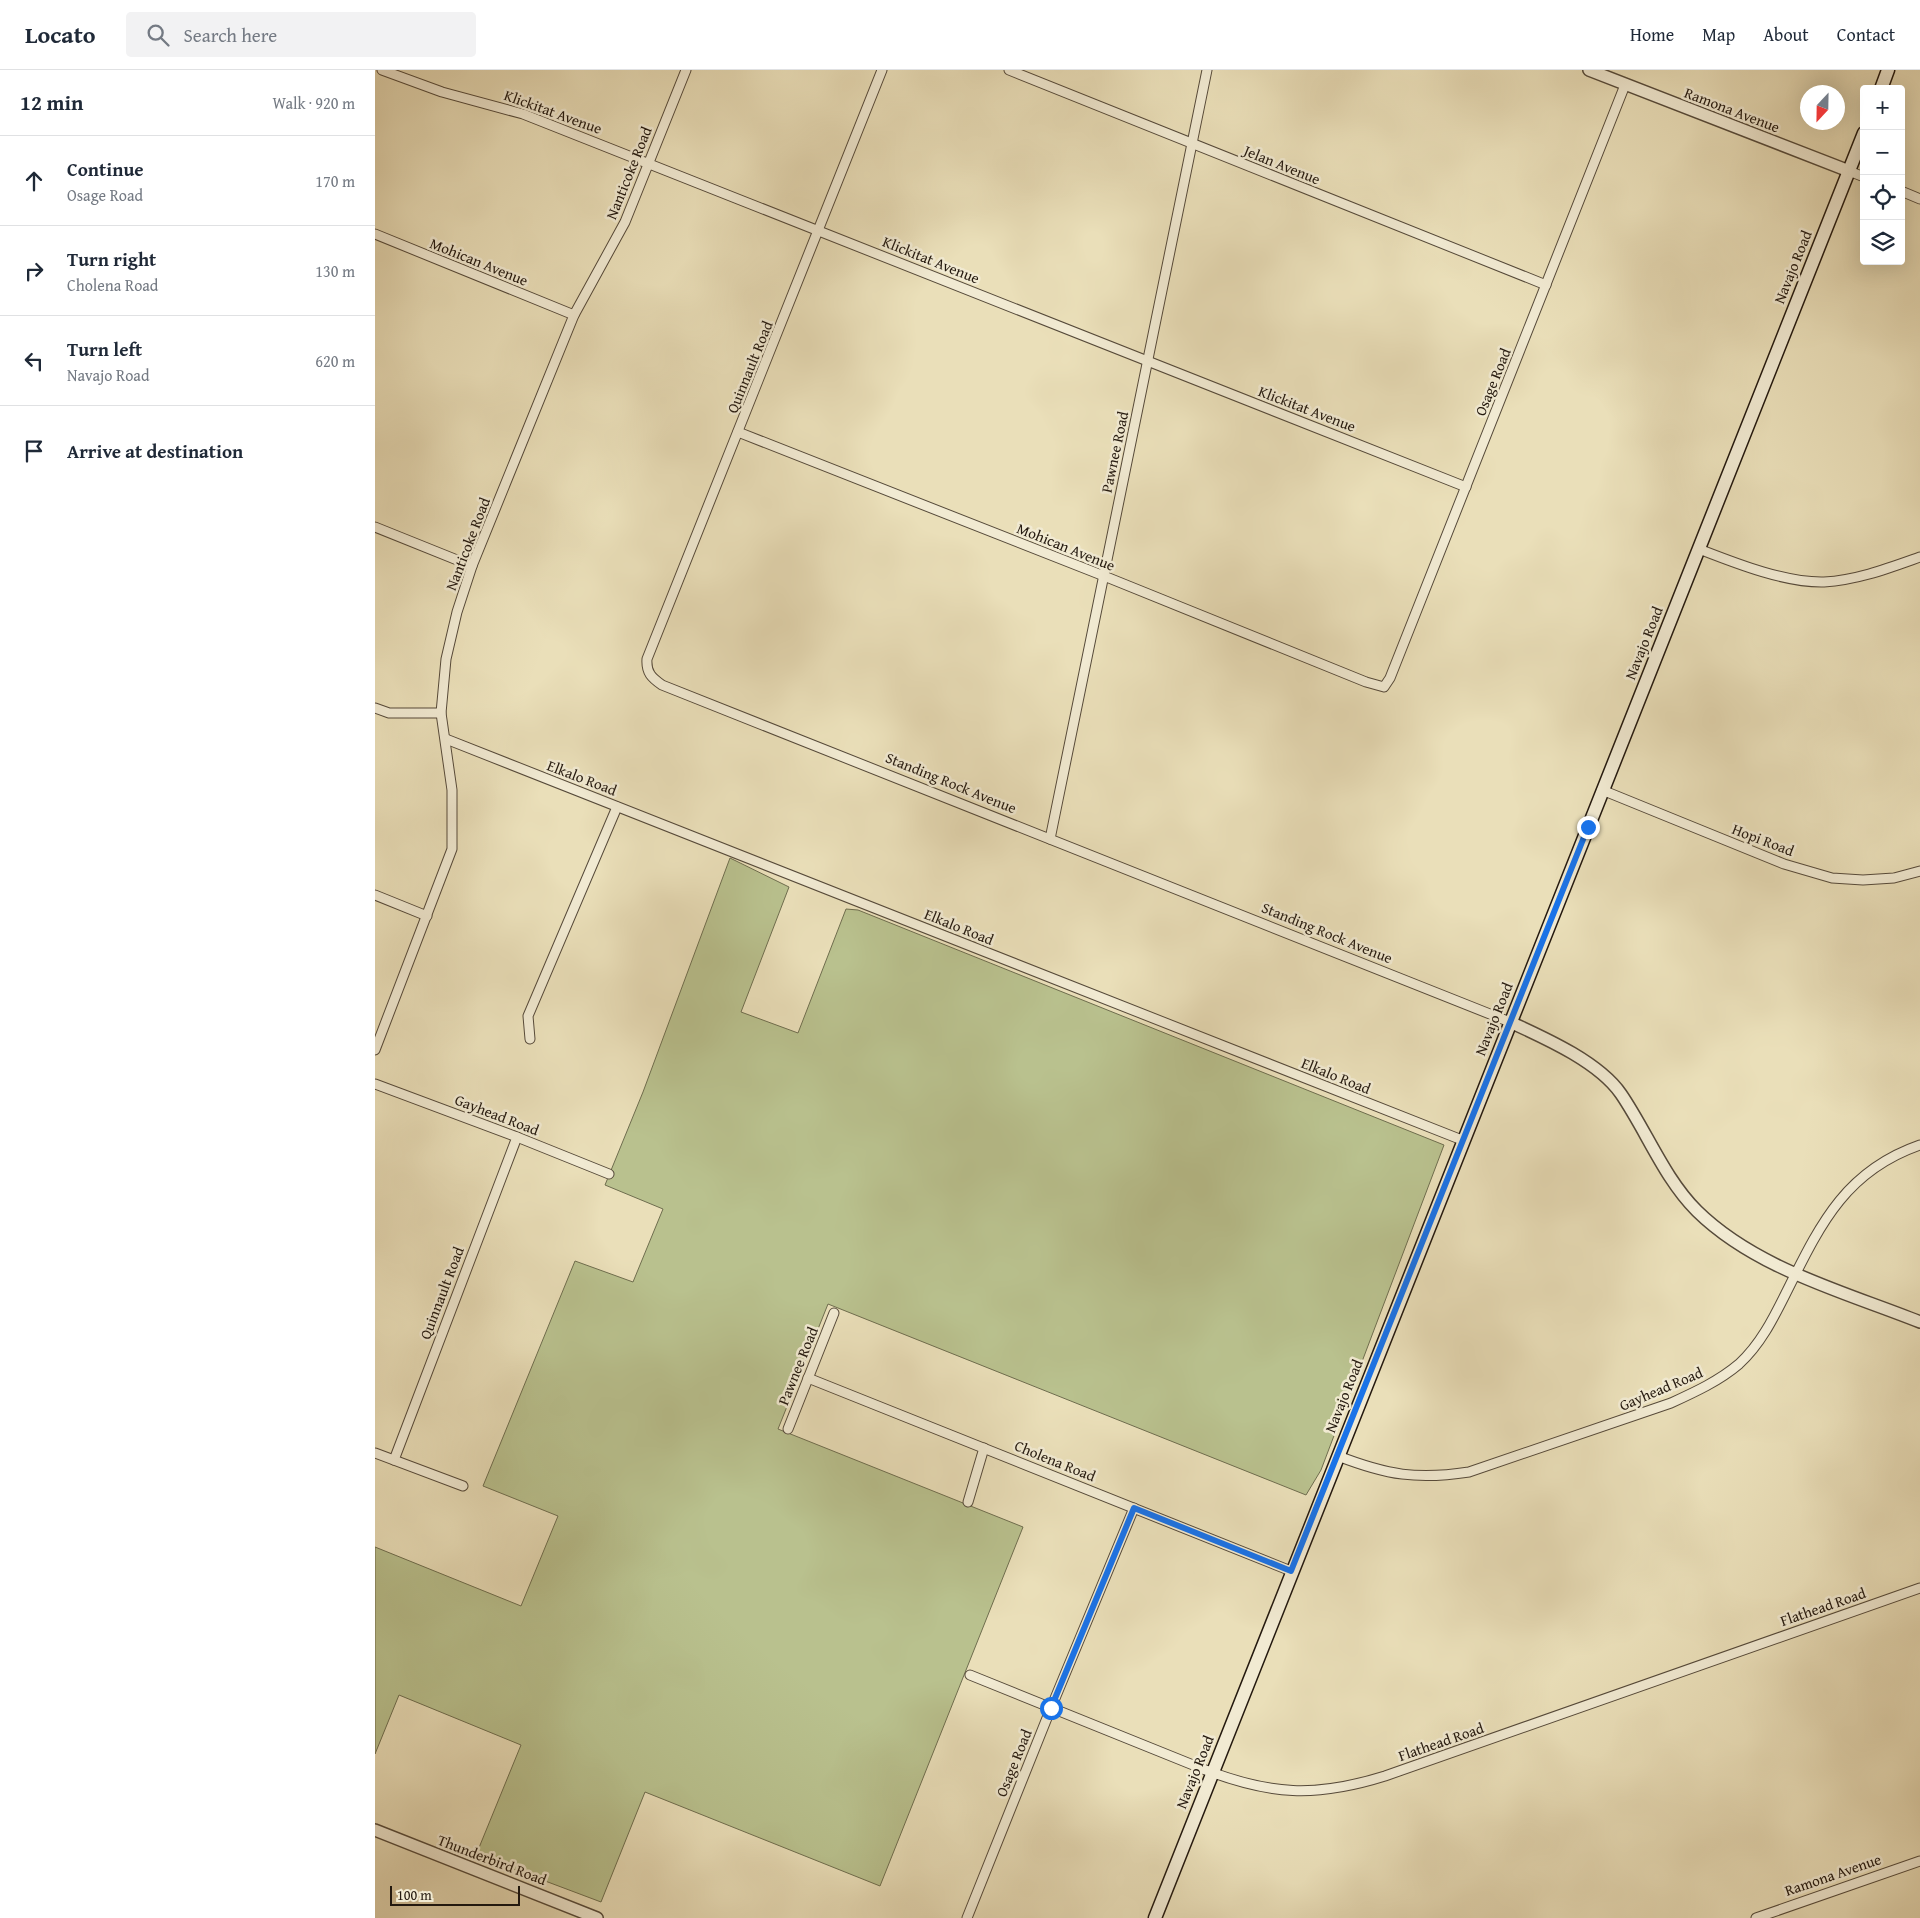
<!DOCTYPE html>
<meta charset="utf-8">
<style>
:root{--surface:#fff;--page:#f2f2f3;--text:#1f2937;--muted:#747a83;--line:#e0e1e3}
body{margin:0;font-family:"Gentium Book Plus",serif;background:var(--page);color:var(--text)}
.controls{position:absolute;right:15px;top:15px;display:grid;overflow:hidden;border-radius:5px;box-shadow:0 5px 20px #0002}
.controls button{width:45px;height:45px;display:grid;place-items:center;padding:0;border:0;border-bottom:1px solid var(--line);background:var(--surface);color:var(--text);font:25px sans-serif}
.compass{position:absolute;left:1425px;top:15px;width:45px;height:45px;border-radius:50%;background:var(--surface);box-shadow:0 5px 20px #0002;rotate:202deg}
.scale{position:absolute;left:15px;bottom:12px;width:130px;box-sizing:border-box;padding-left:5px;border:2px solid #24190f;border-top:0;font-size:14px;line-height:18px;white-space:nowrap;color:#24190f;-webkit-text-stroke:4px #f1ead2;paint-order:stroke}
.stop{position:absolute;width:15px;height:15px;margin:-11px;border:4px solid #1a73e8;border-radius:50%;background:#fff}
.stop.end{background:#1a73e8;border-color:#fff;box-shadow:0 1px 5px #0008}
.list{margin:0;padding:0;list-style:none}
h2{display:flex;justify-content:space-between;align-items:center;height:65px;margin:0;padding:0 20px;font-size:21px}
h2 small{font-size:16px;font-weight:400;color:var(--muted)}
.list li{display:grid;grid-template-columns:32px 1fr auto;gap:15px;align-items:center;box-sizing:border-box;height:90px;padding:0 20px;border-top:1px solid var(--line)}
.list b{display:block;font-size:19px;white-space:nowrap}
.list p{margin:0;font-size:16px;white-space:nowrap;color:var(--muted)}
.list em{font-size:16px;font-style:normal;color:var(--muted)}
.icon{flex:none;width:28px;height:28px;fill:none;stroke:currentColor;stroke-width:2;stroke-linecap:round;stroke-linejoin:round}
.map{position:relative;flex:none;width:1545px;height:1848px;overflow:hidden}
header{display:flex;align-items:center;gap:30px;box-sizing:border-box;height:70px;padding:0 25px;background:var(--surface);border-bottom:1px solid var(--line)}
header strong{font-size:24px}
nav{display:flex;gap:28px;margin-inline-start:auto;font-size:18px}
.search{width:350px;height:45px;background:var(--page);display:flex;align-items:center;gap:12px;box-sizing:border-box;padding:0 18px;border-radius:5px;color:var(--muted);font-size:19px}
main{display:flex}
aside{flex:1;background:var(--surface)}
.map>svg:first-child{display:block}
.green{fill:#b9c18e;stroke:#6e6d4e}
.lines{fill:none;stroke-linecap:round;stroke-linejoin:round}
.minor-casing{stroke:#564a3a;stroke-width:11}
.tertiary-casing{stroke:#564a3a;stroke-width:14}
.secondary-casing{stroke:#24190f;stroke-width:15}
.minor{stroke:#f1ead2;stroke-width:9}
.tertiary{stroke:#f1ead2;stroke-width:11}
.secondary{stroke:#f1ead2;stroke-width:12}
.route{stroke:#1a73e8;stroke-width:6}
.labels{text-anchor:middle;stroke-width:5;stroke-linejoin:round;paint-order:stroke}
.street-label{font-size:15px;fill:#24190f;stroke:#f1ead2}
</style>
<header>
<strong>Locato</strong>
<div class="search"><svg class="icon" aria-label="search" viewBox="0 0 24 24"><circle cx="10" cy="10" r="6"/><path d="M15 15l6 6"/></svg>Search here</div>
<nav><a>Home</a><a>Map</a><a>About</a><a>Contact</a></nav>
</header>
<main>
<aside>
<h2>12 min<small>Walk · 920 m</small></h2>
<ul class="list">
<li><svg class="icon" aria-label="ahead" viewBox="0 0 24 24"><path d="M12 20V5M6 11l6-6 6 6"/></svg><div><b>Continue</b><p>Osage Road</p></div><em>170 m</em></li>
<li><svg class="icon" aria-label="right" viewBox="0 0 24 24"><path d="M7 20v-9h11M14 6l5 5-5 5"/></svg><div><b>Turn right</b><p>Cholena Road</p></div><em>130 m</em></li>
<li><svg class="icon" aria-label="left" viewBox="0 0 24 24"><path d="M17 20v-9H6M10 6l-5 5 5 5"/></svg><div><b>Turn left</b><p>Navajo Road</p></div><em>620 m</em></li>
<li><svg class="icon" aria-label="arrive" viewBox="0 0 24 24"><path d="M6 21V4h12l-3 4 3 4H6"/></svg><div><b>Arrive at destination</b></div></li>
</ul>
</aside>
<div class="map">
<svg width="1545" height="1848" viewBox="0 0 1545 1848">
<rect width="100%" height="100%" fill="#eadfb9"/>
<filter id="stains"><feTurbulence type="fractalNoise" baseFrequency=".004" numOctaves="4"/><feColorMatrix values="0 0 0 0 .2 0 0 0 0 .09 0 0 0 0 .02 0 0 0 .5 -.17"/></filter>
<radialGradient id="worn" r=".72"><stop offset=".6" stop-color="#630" stop-opacity="0"/><stop offset="1" stop-color="#630" stop-opacity=".3"/></radialGradient>
<!-- green -->
<polygon class="green" points="355,788 414,817 366,942 423,963 471,839 483,840 1069,1075 946,1400 931,1425 453,1234 403,1359 648,1457 505,1816 270,1722 226,1832 101,1785 146,1675 24,1625 0,1684 0,1477 146,1536 183,1446 108,1416 200,1191 258,1212 288,1139 230,1115 268,1022"/>
<g class="lines">
<!-- minor casing -->
<g class="minor-casing">
<g id="minor">
<polyline points="7,0 67,22 148,44 1091,417"/>
<path d="M 507,0 L 272,589 C 271,603 277,608 287,615 L 1135,952"/>
<polyline points="634,0 1171,215"/>
<polyline points="1474,101 1489,107"/>
<polyline points="1526,121 1545,129"/>
<polyline points="0,164 199,245"/>
<polyline points="363,362 729,506 991,612 1009,617 1015,608 1250,15"/>
<polyline points="0,457 97,496"/>
<path d="M 1324,479 C 1360,493 1410,513 1449,512 C 1483,510 1514,498 1545,487"/>
<polyline points="0,638 14,643 66,643"/>
<polyline points="71,669 1087,1070"/>
<polyline points="1227,720 1409,794 1457,808 1488,810 1519,808 1545,801"/>
<polyline points="675,769 832,0"/>
<polyline points="0,825 52,846"/>
<polyline points="155,969 153,946 242,737"/>
<polyline points="0,980 77,779 77,720 66,643 71,589 82,542 97,496 199,245 250,152 311,0"/>
<polyline points="0,1014 142,1067 234,1104"/>
<polyline points="433,1308 916,1501"/>
<polyline points="413,1359 459,1243"/>
<polyline points="0,1383 88,1416"/>
<path d="M 963,1386 C 1012,1405 1042,1410 1094,1402 L 1296,1333 C 1320,1322 1344,1311 1364,1294 C 1386,1274 1399,1247 1412,1221 C 1445,1155 1470,1101 1545,1075"/>
<polyline points="19,1390 142,1067"/>
<polyline points="593,1432 609,1378"/>
<path d="M 595,1605 L 828,1699 C 895,1725 940,1728 1010,1706 L 1545,1518"/>
<polyline points="592,1848 676,1638 759,1438"/>
<polyline points="1381,1848 1545,1791"/>
</g>
</g>
<!-- tertiary casing -->
<g class="tertiary-casing">
<g id="tertiary">
<polyline points="1214,0 1474,101"/>
<path d="M 1135,952 C 1170,968 1224,992 1246,1024 C 1272,1062 1289,1108 1322,1141 C 1381,1199 1470,1222 1545,1252"/>
<polyline points="0,1760 222,1848"/>
</g>
</g>
<!-- secondary casing -->
<g class="secondary-casing">
<g id="secondary">
<polyline points="1506,19 1513,0"/>
<polyline points="780,1848 1489,63"/>
</g>
</g>
<!-- minor -->
<use href="#minor" class="minor"/>
<!-- tertiary -->
<use href="#tertiary" class="tertiary"/>
<!-- secondary -->
<use href="#secondary" class="secondary"/>
</g>
<g class="lines">
<!-- route -->
<polyline class="route" points="676,1638 759,1438 916,1501 1213,757"/>
</g>
<g class="labels">
<!-- street labels -->
<g class="street-label">
<text transform="translate(1357 40) rotate(21)" y="5">Ramona Avenue</text>
<text transform="translate(178 42) rotate(20)" y="5">Klickitat Avenue</text>
<text transform="translate(907 95) rotate(22)" y="5">Jelan Avenue</text>
<text transform="translate(254 103) rotate(-68)" y="5">Nanticoke Road</text>
<text transform="translate(556 190) rotate(22)" y="5">Klickitat Avenue</text>
<text transform="translate(104 192) rotate(22)" y="5">Mohican Avenue</text>
<text transform="translate(1418 197) rotate(-68)" y="5">Navajo Road</text>
<text transform="translate(375 297) rotate(-68)" y="5">Quinnault Road</text>
<text transform="translate(1118 312) rotate(-68)" y="5">Osage Road</text>
<text transform="translate(932 339) rotate(21)" y="5">Klickitat Avenue</text>
<text transform="translate(740 382) rotate(-78)" y="5">Pawnee Road</text>
<text transform="translate(93 474) rotate(-69)" y="5">Nanticoke Road</text>
<text transform="translate(691 477) rotate(22)" y="5">Mohican Avenue</text>
<text transform="translate(1269 573) rotate(-68)" y="5">Navajo Road</text>
<text transform="translate(207 708) rotate(21)" y="5">Elkalo Road</text>
<text transform="translate(576 713) rotate(22)" y="5">Standing Rock Avenue</text>
<text transform="translate(1388 770) rotate(21)" y="5">Hopi Road</text>
<text transform="translate(584 857) rotate(22)" y="5">Elkalo Road</text>
<text transform="translate(952 863) rotate(22)" y="5">Standing Rock Avenue</text>
<text transform="translate(1119 949) rotate(-68)" y="5">Navajo Road</text>
<text transform="translate(961 1006) rotate(22)" y="5">Elkalo Road</text>
<text transform="translate(122 1045) rotate(21)" y="5">Gayhead Road</text>
<text transform="translate(67 1223) rotate(-69)" y="5">Quinnault Road</text>
<text transform="translate(423 1296) rotate(-68)" y="5">Pawnee Road</text>
<text transform="translate(1286 1319) rotate(-23)" y="5">Gayhead Road</text>
<text transform="translate(969 1326) rotate(-68)" y="5">Navajo Road</text>
<text transform="translate(680 1391) rotate(22)" y="5">Cholena Road</text>
<text transform="translate(1448 1537) rotate(-19)" y="5">Flathead Road</text>
<text transform="translate(1066 1672) rotate(-19)" y="5">Flathead Road</text>
<text transform="translate(639 1693) rotate(-68)" y="5">Osage Road</text>
<text transform="translate(820 1702) rotate(-68)" y="5">Navajo Road</text>
<text transform="translate(117 1790) rotate(21)" y="5">Thunderbird Road</text>
<text transform="translate(1458 1805) rotate(-19)" y="5">Ramona Avenue</text>
</g>
</g>
<rect width="100%" height="100%" filter="url(#stains)"/>
<rect width="100%" height="100%" fill="url(#worn)"/>
</svg>
<div class="controls">
<button>+</button>
<button>−</button>
<button><svg class="icon" aria-label="locate" viewBox="0 0 24 24"><circle cx="12" cy="12" r="6"/><path d="M12 2v4M12 18v4M2 12h4M18 12h4"/></svg></button>
<button><svg class="icon" aria-label="layers" viewBox="0 0 24 24"><path d="M12 4l9 5-9 5-9-5zM3 14l9 5 9-5"/></svg></button>
</div>
<svg class="compass" viewBox="-18 -18 36 36"><path d="M0-13l5 13h-10z" fill="#e53935"/><path d="M0 13l5-13h-10z" fill="#747a83"/></svg>
<div class="scale">100 m</div>
<div class="stop" style="left:676px;top:1638px"></div>
<div class="stop end" style="left:1213px;top:757px"></div>
</div>
</main>
